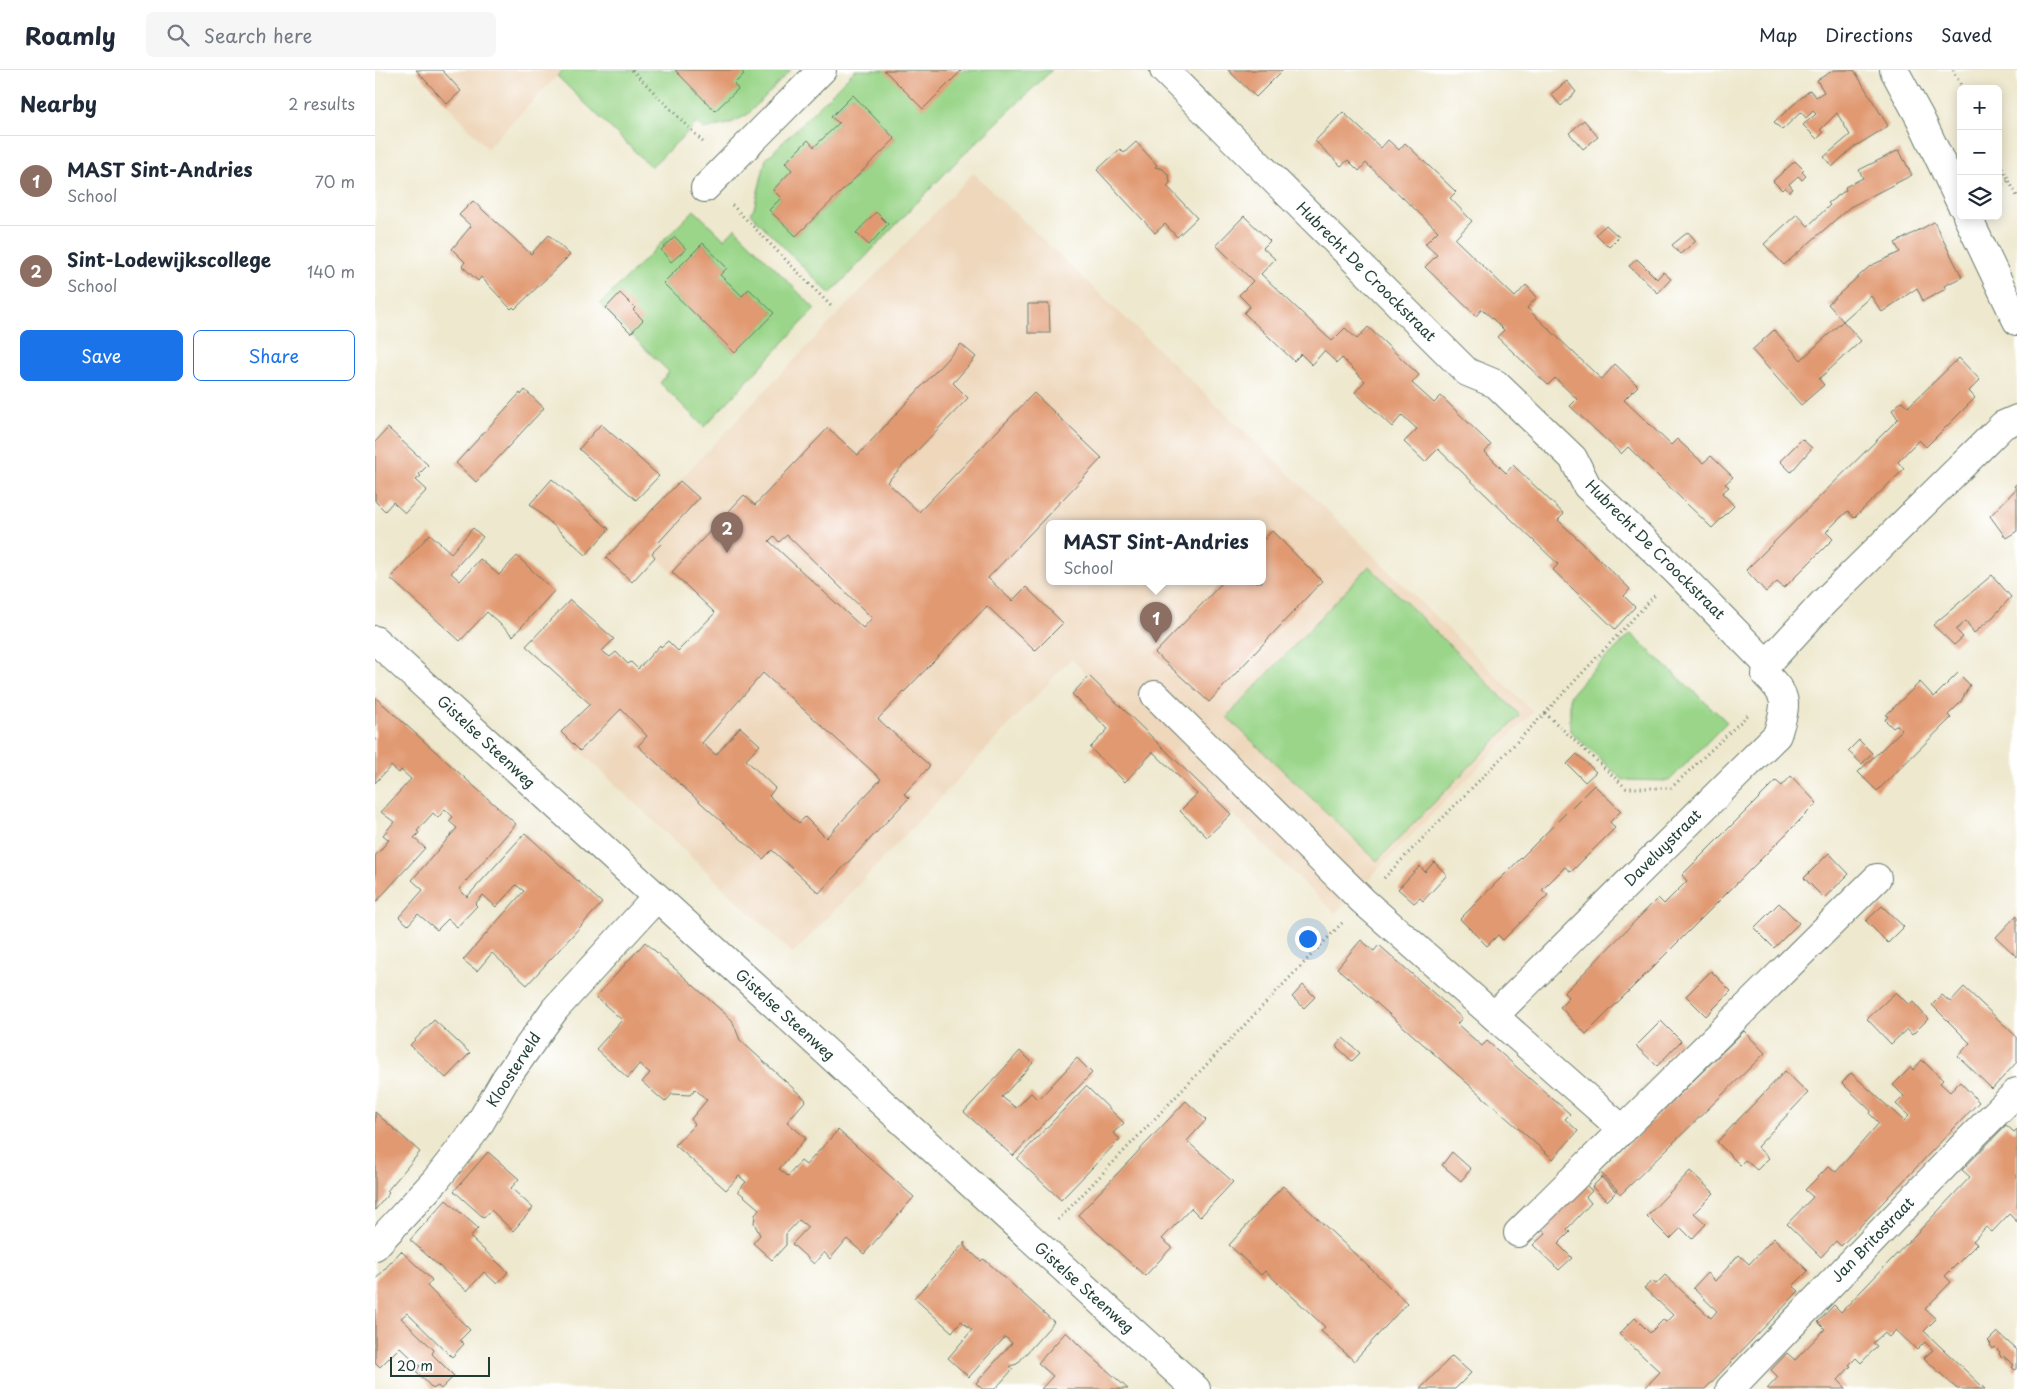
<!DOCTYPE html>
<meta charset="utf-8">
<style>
:root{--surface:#fff;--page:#f6f6f7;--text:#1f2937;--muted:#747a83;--line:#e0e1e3;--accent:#1a73e8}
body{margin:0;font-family:"Playpen Sans",sans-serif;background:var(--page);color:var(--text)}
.controls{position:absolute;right:15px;top:15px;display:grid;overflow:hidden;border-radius:8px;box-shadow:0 2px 12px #0003}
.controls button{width:45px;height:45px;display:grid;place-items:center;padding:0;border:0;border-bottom:1px solid var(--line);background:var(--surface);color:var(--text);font:25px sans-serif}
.scale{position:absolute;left:15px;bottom:12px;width:100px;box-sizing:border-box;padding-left:5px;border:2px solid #1f3d34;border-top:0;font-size:14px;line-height:18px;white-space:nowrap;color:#1f3d34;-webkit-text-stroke:4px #fff;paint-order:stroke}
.you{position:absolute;left:932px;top:868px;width:18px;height:18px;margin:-12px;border:4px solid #fff;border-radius:50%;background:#1a73e8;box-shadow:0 0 0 8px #1a73e833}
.badge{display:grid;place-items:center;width:32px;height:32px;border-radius:50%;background:var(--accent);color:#fff;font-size:16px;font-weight:700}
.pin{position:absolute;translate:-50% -41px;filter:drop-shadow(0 1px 2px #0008)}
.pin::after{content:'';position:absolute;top:26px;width:18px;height:15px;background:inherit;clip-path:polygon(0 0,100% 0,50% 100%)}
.popup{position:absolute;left:671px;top:450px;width:220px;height:65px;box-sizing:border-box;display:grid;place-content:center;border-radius:8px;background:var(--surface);filter:drop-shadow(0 1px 4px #0005);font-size:16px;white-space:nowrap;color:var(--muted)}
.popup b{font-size:19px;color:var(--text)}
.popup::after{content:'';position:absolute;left:50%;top:100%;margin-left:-10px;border:10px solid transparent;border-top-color:var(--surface)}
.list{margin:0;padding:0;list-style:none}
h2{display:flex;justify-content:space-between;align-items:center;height:65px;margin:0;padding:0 20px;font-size:21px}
h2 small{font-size:16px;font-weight:400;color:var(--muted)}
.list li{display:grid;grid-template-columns:32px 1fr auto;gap:15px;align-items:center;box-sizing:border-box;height:90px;padding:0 20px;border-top:1px solid var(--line)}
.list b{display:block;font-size:19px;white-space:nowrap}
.list p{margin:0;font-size:16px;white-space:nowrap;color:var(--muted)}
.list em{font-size:16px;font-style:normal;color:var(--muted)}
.actions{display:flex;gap:10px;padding:15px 20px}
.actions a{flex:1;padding:11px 0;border:1px solid var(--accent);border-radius:8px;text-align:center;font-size:18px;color:var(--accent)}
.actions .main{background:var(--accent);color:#fff}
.icon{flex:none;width:28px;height:28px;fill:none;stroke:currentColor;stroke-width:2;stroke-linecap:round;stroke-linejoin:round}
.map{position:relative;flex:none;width:1642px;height:1319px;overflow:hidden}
header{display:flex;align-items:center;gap:30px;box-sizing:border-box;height:70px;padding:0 25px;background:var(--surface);border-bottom:1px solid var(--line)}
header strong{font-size:24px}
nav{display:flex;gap:28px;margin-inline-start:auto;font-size:18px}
.search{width:350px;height:45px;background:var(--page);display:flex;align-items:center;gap:12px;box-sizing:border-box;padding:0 18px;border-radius:8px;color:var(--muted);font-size:19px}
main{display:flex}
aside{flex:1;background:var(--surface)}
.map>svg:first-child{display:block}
.built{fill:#eed7bb;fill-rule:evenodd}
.green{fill:#9ad589;stroke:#5c895e;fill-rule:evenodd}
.building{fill:#e19971;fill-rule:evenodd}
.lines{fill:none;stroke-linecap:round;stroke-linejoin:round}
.minor-casing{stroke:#67796a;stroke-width:30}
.major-casing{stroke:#67796a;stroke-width:30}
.path{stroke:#67796a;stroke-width:3;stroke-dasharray:1 4;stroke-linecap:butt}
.minor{stroke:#fff;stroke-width:28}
.major{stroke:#fff;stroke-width:28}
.labels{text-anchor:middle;stroke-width:4;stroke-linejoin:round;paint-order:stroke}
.street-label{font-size:15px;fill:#1f3d34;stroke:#fff}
</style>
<header>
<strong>Roamly</strong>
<div class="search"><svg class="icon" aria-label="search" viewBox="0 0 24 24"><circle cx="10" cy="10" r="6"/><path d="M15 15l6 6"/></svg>Search here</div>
<nav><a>Map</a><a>Directions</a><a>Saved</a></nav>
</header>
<main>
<aside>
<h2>Nearby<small>2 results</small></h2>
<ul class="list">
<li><span class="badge" style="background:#8d6e63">1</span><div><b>MAST Sint-Andries</b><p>School</p></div><em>70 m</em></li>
<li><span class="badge" style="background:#8d6e63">2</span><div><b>Sint-Lodewijkscollege</b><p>School</p></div><em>140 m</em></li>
</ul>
<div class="actions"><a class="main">Save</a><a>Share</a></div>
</aside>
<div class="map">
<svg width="1642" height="1319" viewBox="0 0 1642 1319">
<rect width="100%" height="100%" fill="#fff"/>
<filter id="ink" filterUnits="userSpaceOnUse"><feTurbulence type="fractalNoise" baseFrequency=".02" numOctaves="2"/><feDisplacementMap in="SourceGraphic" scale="10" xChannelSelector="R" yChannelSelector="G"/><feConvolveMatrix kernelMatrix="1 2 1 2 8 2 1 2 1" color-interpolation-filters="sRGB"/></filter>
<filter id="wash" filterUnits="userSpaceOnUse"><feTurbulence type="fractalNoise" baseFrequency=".0096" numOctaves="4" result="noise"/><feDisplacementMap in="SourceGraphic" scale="20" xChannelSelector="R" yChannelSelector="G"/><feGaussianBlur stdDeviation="1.12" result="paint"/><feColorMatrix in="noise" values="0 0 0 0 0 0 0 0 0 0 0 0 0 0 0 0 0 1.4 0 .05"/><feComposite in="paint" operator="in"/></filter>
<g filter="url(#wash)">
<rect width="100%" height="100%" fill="#eee8ce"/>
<!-- built -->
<g class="built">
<polygon points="41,0 188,0 112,78"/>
<path d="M 598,103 L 955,443 L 1158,642 L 960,843 L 696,589 L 418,884 L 205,681 L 340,543 L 255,462 ZM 675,454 L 887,454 L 887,512 L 675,512 Z"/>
</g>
<!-- green -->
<g class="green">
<polygon points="188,0 416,0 372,45 354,54 328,59 322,53 276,97 182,6"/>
<path d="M 480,0 L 677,0 L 580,93 L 455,224 L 375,143 L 379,138 L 391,89 ZM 477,25 L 520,69 L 421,166 L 394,140 L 406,128 L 398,120 L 417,100 L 410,93 L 433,71 L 439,77 L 464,53 L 456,46 Z"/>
<path d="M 319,140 L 349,169 L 360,158 L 440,239 L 329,357 L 285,313 L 294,302 L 225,234 ZM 328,173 L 352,197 L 345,205 L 367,226 L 374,219 L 399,243 L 359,283 L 288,213 Z"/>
<polygon points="994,496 1145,645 1002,791 852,647"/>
<polygon points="1256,564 1352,652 1294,711 1248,710 1195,661 1195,625 1209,609"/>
</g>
<g id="blocks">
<!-- building -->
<g class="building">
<polygon points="41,0 67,0 86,21 72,34"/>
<polygon points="300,0 365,0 369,4 359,14 363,19 340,41"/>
<polygon points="509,0 587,0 548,39"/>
<polygon points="853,0 908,0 881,27"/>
<polygon points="1459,0 1479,0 1513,56 1476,79 1457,97 1449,87 1475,65 1462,43 1445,60 1448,63 1442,69 1428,55 1441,44 1438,41 1431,48 1426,42 1407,60 1399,52 1435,20 1441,27 1449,22 1442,10"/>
<polygon points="1192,11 1201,22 1186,36 1176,24"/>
<polygon points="478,25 520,69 421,166 394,140 406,128 398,120 417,100 410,93 433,70 439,77 464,53 456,47"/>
<polygon points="968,42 1006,78 1013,70 1024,80 1030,73 1081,122 1075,128 1097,151 1080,169 1140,227 1151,215 1162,227 1152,238 1223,306 1227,309 1240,294 1263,316 1249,330 1296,375 1302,369 1328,393 1336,386 1358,407 1350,414 1354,417 1347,423 1359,436 1337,458 1253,377 1246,384 1195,336 1202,329 1180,308 1173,315 1122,267 1129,260 1118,249 1107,239 1101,246 1050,197 1062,185 1050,174 1063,161 991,93 984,101 973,90 966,96 940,71"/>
<polygon points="1209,50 1223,67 1208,79 1194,63"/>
<polygon points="761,72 782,95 780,97 788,99 794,106 795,113 792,116 822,148 802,167 790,154 780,163 722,100 745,79 749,83"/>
<polygon points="1524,80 1537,105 1475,137 1409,195 1389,174 1422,144 1433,156 1455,135 1453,133 1471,120 1470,117 1488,108 1484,100"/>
<polygon points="1420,91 1429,100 1427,102 1431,106 1427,110 1423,106 1414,114 1418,119 1414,122 1410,117 1407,120 1398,111"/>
<polygon points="98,131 156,184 174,165 195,185 140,239 138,237 136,239 106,207 103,211 87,196 90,192 77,179 96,156 84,145"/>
<polygon points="501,142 513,154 494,175 481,163"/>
<polygon points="869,146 895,171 888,178 900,189 886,204 947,262 957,271 970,258 982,269 993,257 1044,305 1037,313 1059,333 1066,326 1116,375 1110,382 1131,403 1138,395 1189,444 1183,450 1255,519 1249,526 1260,537 1240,559 1178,500 1183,494 1063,379 1050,392 1029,372 1042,359 1027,345 1017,357 980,322 990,311 967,288 962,293 949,281 937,295 926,284 919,291 869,243 875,236 864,225 878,211 841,175"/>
<polygon points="1559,152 1587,207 1569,216 1571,219 1548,231 1542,218 1507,242 1496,226 1468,251 1453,234 1495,196 1525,182 1520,173"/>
<polygon points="1231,155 1244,167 1234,177 1221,164"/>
<polygon points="1313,162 1321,171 1305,184 1297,175"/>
<polygon points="300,167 311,179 296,192 286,180"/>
<polygon points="328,173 352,198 345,205 356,215 367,226 374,219 399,243 360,283 288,213"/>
<polygon points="1262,189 1282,209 1288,202 1296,209 1283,223 1254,196"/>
<polygon points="245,223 260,238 258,240 268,250 256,263 231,238"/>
<polygon points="653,234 674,234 675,263 653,263"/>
<polygon points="1468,251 1486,271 1444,309 1449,315 1426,335 1377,280 1399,260 1426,290"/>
<path d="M 586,274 L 601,287 L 578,313 L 593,328 L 512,412 L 544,442 L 659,323 L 727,388 L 613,508 L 637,531 L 651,517 L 688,553 L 660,581 L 612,536 L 503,649 L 555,696 L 529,724 L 534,728 L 444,823 L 397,780 L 388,789 L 263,676 L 272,666 L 246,639 L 205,681 L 186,662 L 215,634 L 151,576 L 195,530 L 239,569 L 227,581 L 235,587 L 241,582 L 253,594 L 256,592 L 263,599 L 285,575 L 286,577 L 293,571 L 303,581 L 340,543 L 297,502 L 369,425 L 380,435 L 453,358 L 483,385 ZM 412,465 L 497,548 L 488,558 L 394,471 L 399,466 L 404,472 ZM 388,603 L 506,709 L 451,768 L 430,747 L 424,753 L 394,726 L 400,718 L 371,690 L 385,675 L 365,657 L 341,685 L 327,673 Z"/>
<polygon points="1584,288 1605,310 1594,321 1600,328 1551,377 1544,370 1533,381 1523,392 1529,399 1479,448 1473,441 1462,451 1451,462 1458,469 1409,518 1402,512 1391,522 1371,500 1523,349 1517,340 1527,331 1533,337"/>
<polygon points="150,320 169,338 101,412 81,393 145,323 146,325"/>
<polygon points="226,354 284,406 261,430 204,379"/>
<polygon points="13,358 53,395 44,404 46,406 41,410 52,420 30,443 18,432 10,441 0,431 0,372"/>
<polygon points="1427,369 1437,378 1416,402 1405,391"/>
<polygon points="177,409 234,459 211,485 155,434"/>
<polygon points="305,411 324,428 284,472 286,474 277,483 280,487 257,512 231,488"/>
<polygon points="1642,414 1642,461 1631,468 1615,446 1641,419 1639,416"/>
<polygon points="98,458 108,467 76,503 85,511 105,489 124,505 142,486 179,521 138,566 112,542 85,571 15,508 55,464 76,483"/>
<polygon points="897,461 947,511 834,632 780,583 848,512 887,512 887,471"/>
<polygon points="1617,505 1636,527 1618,547 1599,563 1591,551 1581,560 1588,567 1579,575 1558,555"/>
<polygon points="1583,603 1595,615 1585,633 1573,645 1576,648 1502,721 1483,702 1527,660 1522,655 1518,658 1510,650 1513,646 1511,645 1545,612 1559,627"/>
<polygon points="714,606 856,744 832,767 805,741 822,724 778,682 750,712 715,678 733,659 697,624"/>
<polygon points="0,627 141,754 84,819 92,827 150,763 227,833 152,915 117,883 102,901 88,890 149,821 141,815 121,837 108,825 100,834 102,836 82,857 73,849 62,860 43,844 33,855 24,847 48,820 37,810 82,758 74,751 78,747 70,739 63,748 58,743 42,761 44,763 39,768 50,778 0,833 0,786 14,770 8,765 19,752 6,742 36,709 26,700 24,703 16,696 0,713"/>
<polygon points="1484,670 1497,683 1487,694 1473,681"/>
<polygon points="1202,684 1221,702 1210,712 1192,694"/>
<polygon points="1416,706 1442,733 1211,964 1185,937 1194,928 1189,923 1283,828 1289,834 1312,811 1307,805 1401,711 1407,716"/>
<polygon points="1219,715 1246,741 1235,752 1240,758 1196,802 1190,797 1167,820 1173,825 1128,870 1123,865 1112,876 1085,849"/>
<polygon points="1454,783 1474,804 1449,828 1429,808"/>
<polygon points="1059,792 1072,805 1048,831 1045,828 1039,833 1023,819 1045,796 1050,802"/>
<polygon points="1404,833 1424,853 1399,878 1379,858"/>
<polygon points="1507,836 1529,857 1513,873 1491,851"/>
<polygon points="1642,845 1642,887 1621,867"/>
<polygon points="986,870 999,881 1004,875 1087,948 1082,954 1107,976 1112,971 1195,1044 1190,1049 1203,1061 1178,1089 962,898"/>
<polygon points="270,872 357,950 365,970 431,1030 412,1052 431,1068 404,1099 413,1106 426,1091 431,1095 463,1060 539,1127 489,1184 472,1169 455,1189 449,1182 439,1194 417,1174 433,1157 424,1150 411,1164 411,1175 397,1190 378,1173 385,1165 379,1153 380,1145 384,1139 363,1121 371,1112 364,1106 351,1120 300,1075 320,1054 316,1049 332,1030 320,1019 315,1025 297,1024 290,1032 267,1012 275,1003 264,994 253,1008 221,979 247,950 221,927"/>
<polygon points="1336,901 1356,921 1331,946 1311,926"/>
<polygon points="928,915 940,927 929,938 917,927"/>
<polygon points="1589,917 1642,967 1642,992 1617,1019 1583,986 1595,973 1557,935 1567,925 1575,932"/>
<polygon points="1521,922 1534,935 1538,932 1553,949 1537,965 1532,959 1516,974 1492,949"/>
<polygon points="59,950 95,983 71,1008 35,975"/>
<polygon points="1286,951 1306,971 1282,996 1261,976"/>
<polygon points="1369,961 1390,983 1246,1124 1225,1102"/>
<polygon points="968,968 985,983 977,991 961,976"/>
<polygon points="645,981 658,993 627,1027 641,1038 656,1023 663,1030 702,988 717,1003 638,1086 589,1042"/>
<polygon points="1547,990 1568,1010 1565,1013 1575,1022 1585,1012 1604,1032 1466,1176 1461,1171 1446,1187 1412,1154 1438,1127 1430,1120 1454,1096 1461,1102 1504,1053 1495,1044 1496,1041 1467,1013 1476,1003 1529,1051 1534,1046 1521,1034 1529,1026 1518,1015 1536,997 1538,1000"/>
<polygon points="1410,1001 1433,1023 1382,1077 1394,1088 1382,1100 1370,1090 1365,1095 1342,1072"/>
<polygon points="711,1016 749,1053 738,1063 745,1069 686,1130 642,1089"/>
<polygon points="811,1031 831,1050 812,1071 858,1112 825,1147 816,1138 787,1169 797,1177 770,1206 703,1145"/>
<polygon points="0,1042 45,1082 12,1121 14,1123 0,1140"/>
<polygon points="1631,1055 1639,1062 1642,1059 1642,1152 1634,1144 1617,1162 1611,1157 1598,1171 1602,1174 1570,1206 1576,1212 1550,1239 1561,1249 1549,1261 1610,1319 1582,1319 1549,1288 1558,1280 1550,1272 1542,1280 1521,1260 1514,1267 1509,1263 1498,1273 1502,1276 1486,1293 1481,1288 1474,1295 1476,1296 1463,1310 1472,1319 1392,1319 1403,1307 1396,1300 1412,1283 1420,1290 1450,1259 1443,1252 1459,1235 1466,1242 1565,1139 1595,1107 1587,1100"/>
<polygon points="113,1082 144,1109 136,1118 158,1138 138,1161 116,1140 109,1148 79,1121"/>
<polygon points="1077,1082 1096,1099 1086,1111 1067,1095"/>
<polygon points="1315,1101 1339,1123 1319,1143 1331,1154 1317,1169 1306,1158 1295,1169 1272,1146"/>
<polygon points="1227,1107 1241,1122 1232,1131 1217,1117"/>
<polygon points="1211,1115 1217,1121 1211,1127 1216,1133 1192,1159 1195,1162 1183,1174 1197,1188 1184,1200 1158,1175 1171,1163 1167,1159"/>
<polygon points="908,1116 1032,1233 979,1291 946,1261 950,1257 890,1201 886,1205 854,1175"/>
<polygon points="71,1130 103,1158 95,1167 133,1202 122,1214 109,1202 92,1221 35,1170"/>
<polygon points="1399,1168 1433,1201 1418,1216 1424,1221 1330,1319 1269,1319 1285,1302 1244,1264 1260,1248 1275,1263 1288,1250 1291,1252 1298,1245 1269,1218 1277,1211 1281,1214 1290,1205 1336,1248 1342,1241 1318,1218 1332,1203 1340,1211 1364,1185 1374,1194"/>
<polygon points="590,1172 589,1176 606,1191 608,1189 610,1190 679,1252 642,1294 635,1296 638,1299 620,1319 607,1319 601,1313 637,1273 630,1267 594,1307 573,1288 597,1260 586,1251 577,1262 539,1228"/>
<polygon points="26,1181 57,1210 52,1216 95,1260 85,1270 89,1274 77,1287 32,1243 26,1248 59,1280 57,1284 79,1306 66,1319 63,1316 58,1319 41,1301 45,1296 25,1277 5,1297 0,1292 0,1210"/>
<polygon points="691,1262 705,1276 753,1319 666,1319 678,1306 663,1293"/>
<polygon points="1622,1262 1642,1280 1642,1299 1640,1300 1637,1297 1639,1295 1628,1286 1627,1287 1624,1284 1625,1282 1620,1277 1618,1279 1615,1275 1616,1274 1613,1271"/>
<polygon points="1077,1286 1096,1303 1080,1319 1045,1319"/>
</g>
</g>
</g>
<g filter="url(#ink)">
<use href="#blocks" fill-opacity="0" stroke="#67796a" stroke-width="1"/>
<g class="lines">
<!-- minor casing -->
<g class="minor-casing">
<g id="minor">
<polyline points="789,0 1092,302 1121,314 1198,388 1212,416 1302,502 1392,594 1448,533 1611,372 1628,355 1642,349"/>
<polyline points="1519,0 1545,48 1586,134"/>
<polyline points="330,118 447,0"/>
<polyline points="1592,146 1642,251"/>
<path d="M 780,625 L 988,831 L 1119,946 L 1402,665 C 1411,635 1415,628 1391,605 L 1392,594"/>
<polyline points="1119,946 1248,1060"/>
<polyline points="1143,1163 1502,808"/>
<polyline points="0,1176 60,1111 102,1058 131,1008 180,939 281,828"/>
<polyline points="1355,1319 1592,1072 1642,1022"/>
</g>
</g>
<!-- major casing -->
<g class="major-casing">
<polyline id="major" points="0,570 821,1319"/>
</g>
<!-- path -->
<g class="path">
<polyline points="257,0 330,74"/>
<polyline points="1578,0 1588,19"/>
<polyline points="1623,89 1642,126"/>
<polyline points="1623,116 1634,110"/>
<polyline points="357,135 456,236"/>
<polyline points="1170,643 1251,718 1296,718 1375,643"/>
<polyline points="1009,808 1170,643 1281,524"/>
<polyline points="683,1150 967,853"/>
</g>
<!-- minor -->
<use href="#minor" class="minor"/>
<!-- major -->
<use href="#major" class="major"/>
</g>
</g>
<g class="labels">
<!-- street labels -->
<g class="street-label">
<text transform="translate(991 202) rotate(45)" y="5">Hubrecht De Croockstraat</text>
<text transform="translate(1280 480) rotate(45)" y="5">Hubrecht De Croockstraat</text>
<text transform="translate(111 672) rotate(43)" y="5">Gistelse Steenweg</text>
<text transform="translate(1288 778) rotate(-45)" y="5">Daveluystraat</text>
<text transform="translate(410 945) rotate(42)" y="5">Gistelse Steenweg</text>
<text transform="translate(139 1000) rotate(-57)" y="5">Kloosterveld</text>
<text transform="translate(1498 1170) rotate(-46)" y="5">Jan Britostraat</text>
<text transform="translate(709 1218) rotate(42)" y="5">Gistelse Steenweg</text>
</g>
</g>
</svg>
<div class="controls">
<button>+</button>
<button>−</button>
<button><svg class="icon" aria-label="layers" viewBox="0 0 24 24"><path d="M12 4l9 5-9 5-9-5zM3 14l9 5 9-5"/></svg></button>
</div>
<div class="scale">20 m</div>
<div class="you"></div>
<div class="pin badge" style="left:781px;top:573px;background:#8d6e63">1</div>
<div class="popup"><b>MAST Sint-Andries</b>School</div>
<div class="pin badge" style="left:352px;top:483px;background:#8d6e63">2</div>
</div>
</main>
